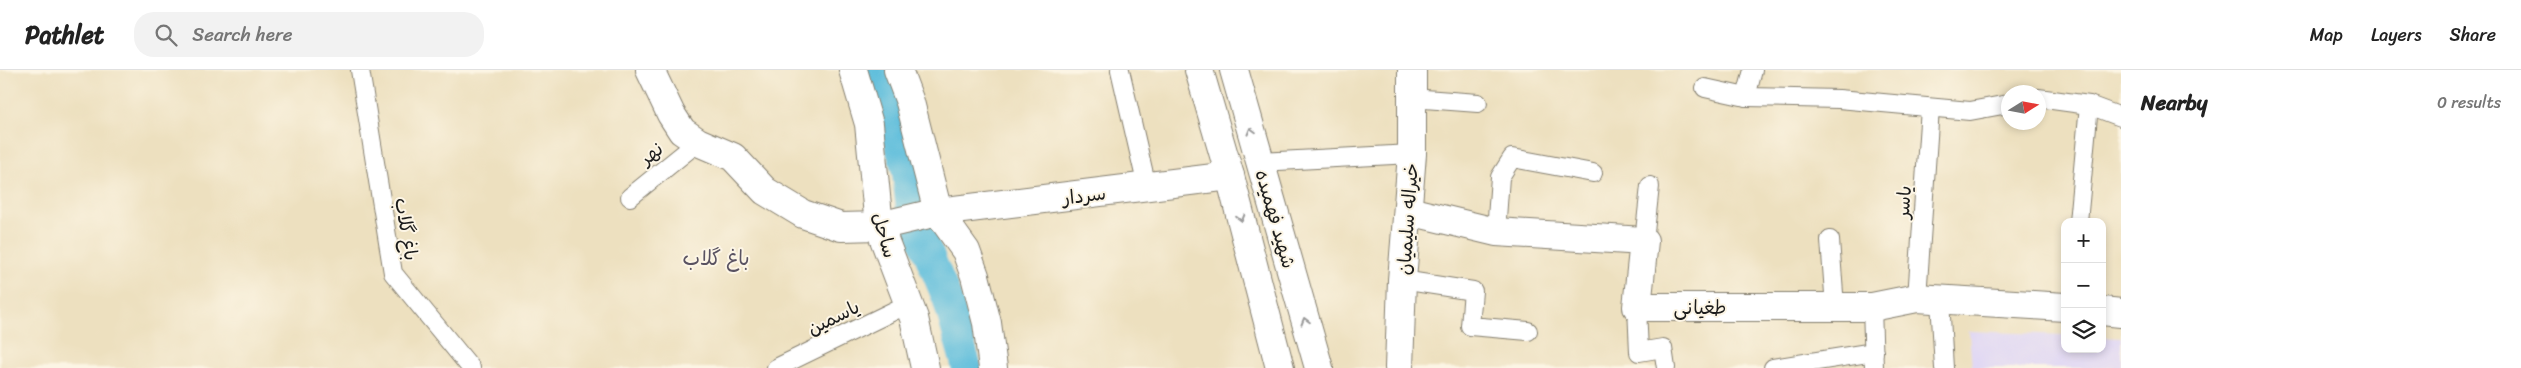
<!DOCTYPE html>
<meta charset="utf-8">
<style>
:root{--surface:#fff;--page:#f2f2f2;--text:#222;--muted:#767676;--line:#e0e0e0}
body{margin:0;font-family:Sriracha,"Playpen Sans Arabic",sans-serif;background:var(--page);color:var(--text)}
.controls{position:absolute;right:15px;bottom:15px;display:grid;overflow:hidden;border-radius:10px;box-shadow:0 2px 8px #0003}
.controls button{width:45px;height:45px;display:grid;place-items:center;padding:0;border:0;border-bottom:1px solid var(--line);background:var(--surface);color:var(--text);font:25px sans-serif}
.compass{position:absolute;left:2001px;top:15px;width:45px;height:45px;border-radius:50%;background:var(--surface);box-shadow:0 2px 8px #0003;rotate:79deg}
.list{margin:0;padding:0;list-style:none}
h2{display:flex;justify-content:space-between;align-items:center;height:65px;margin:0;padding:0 20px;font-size:21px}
h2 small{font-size:16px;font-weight:400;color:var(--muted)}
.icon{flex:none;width:28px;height:28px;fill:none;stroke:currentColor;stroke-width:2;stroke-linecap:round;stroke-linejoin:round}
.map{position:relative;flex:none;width:2121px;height:298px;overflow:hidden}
header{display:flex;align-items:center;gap:30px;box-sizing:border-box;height:70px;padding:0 25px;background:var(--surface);border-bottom:1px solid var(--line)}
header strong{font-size:24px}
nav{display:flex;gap:28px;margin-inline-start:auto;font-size:18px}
.search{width:350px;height:45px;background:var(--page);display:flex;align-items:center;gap:12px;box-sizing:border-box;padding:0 18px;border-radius:20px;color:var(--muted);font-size:19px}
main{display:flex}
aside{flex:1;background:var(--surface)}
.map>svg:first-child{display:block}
.built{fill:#ded5f5}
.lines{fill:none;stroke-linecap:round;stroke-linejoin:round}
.canal{stroke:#5ebedc;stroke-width:30}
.lane-casing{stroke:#847e6e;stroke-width:20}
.street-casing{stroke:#847e6e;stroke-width:30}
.primary-casing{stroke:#847e6e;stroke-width:30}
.lane{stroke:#fff;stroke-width:18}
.street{stroke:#fff;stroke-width:28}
.primary{stroke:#fff;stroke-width:28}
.oneway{stroke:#999}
.labels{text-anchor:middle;stroke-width:4;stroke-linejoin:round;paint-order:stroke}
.street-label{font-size:19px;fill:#1c1c1c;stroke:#fcf5e5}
.neighbourhood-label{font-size:20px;fill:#595261;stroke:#fcf5e5}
</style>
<header>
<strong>Pathlet</strong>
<div class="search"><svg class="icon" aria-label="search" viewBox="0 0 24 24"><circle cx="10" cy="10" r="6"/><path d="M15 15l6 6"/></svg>Search here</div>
<nav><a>Map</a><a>Layers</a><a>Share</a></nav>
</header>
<main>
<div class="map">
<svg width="2121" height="298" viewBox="0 0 2121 298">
<rect width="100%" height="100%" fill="#fcf5e5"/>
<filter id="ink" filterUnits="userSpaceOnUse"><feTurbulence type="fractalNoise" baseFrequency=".02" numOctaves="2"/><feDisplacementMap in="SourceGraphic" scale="10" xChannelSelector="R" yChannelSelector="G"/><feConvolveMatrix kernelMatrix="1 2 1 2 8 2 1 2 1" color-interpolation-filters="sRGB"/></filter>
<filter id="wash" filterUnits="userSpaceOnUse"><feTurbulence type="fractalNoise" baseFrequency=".0096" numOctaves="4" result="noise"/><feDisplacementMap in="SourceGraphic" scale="20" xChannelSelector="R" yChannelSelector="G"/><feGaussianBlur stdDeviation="1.12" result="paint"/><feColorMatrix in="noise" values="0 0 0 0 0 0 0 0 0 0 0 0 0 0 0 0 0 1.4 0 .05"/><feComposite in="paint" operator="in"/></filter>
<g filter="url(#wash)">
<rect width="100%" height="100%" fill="#ede0bf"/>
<!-- built -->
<polygon class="built" points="1969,261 2065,265 2065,279 2102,279 2102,267 2121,268 2121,298 1972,298"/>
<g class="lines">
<!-- canal -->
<polyline class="canal" points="880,0 907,103 911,142 947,228 967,298"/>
</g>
</g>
<g filter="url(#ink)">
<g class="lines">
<!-- lane casing -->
<g class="lane-casing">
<g id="lane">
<polyline points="360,0 393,203 471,298"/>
<polyline points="1120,0 1147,117"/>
<polyline points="1705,18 1746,27 1839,29 1970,41 2008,34"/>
<polyline points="1746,27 1753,0"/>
<polyline points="1411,28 1478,33"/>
<polyline points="2038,28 2089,35 2121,47"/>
<polyline points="1259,92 1412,84"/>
<polyline points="630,127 698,72"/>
<polyline points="2078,152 2089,35"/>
<polyline points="1496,162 1500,107 1512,88 1593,103"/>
<polyline points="1830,170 1835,237"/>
<polyline points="1644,171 1650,116"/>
<polyline points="1402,210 1473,221 1470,256 1528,261"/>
<polyline points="1917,228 1930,38"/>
<polyline points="1940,230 1944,298"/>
<polyline points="1637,237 1639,282 1663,278 1666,298"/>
<polyline points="1872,237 1874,298"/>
<polyline points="776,298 908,234"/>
<polyline points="1773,298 1874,282"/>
</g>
</g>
<!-- street casing -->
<g class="street-casing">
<g id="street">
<polyline points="650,0 671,44 682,61 698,72 733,87 765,121 803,144 841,157 879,156 938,142 1230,106"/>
<polyline points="853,0 869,54 879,156 914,248 925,298"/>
<polyline points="898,0 910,32 938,142 966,181 975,206 987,253 993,298"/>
<polyline points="1409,141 1496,162 1644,171 1637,237 1872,237 1917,228 2065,237"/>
<polyline points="2102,241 2121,243"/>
<polyline points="1399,298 1402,210 1412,84 1412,0"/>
</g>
</g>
<!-- primary casing -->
<g class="primary-casing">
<g id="primary">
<polyline points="1199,0 1230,106 1280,298"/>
<polyline points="1234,0 1319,298"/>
</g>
</g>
<!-- lane -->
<use href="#lane" class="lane"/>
<!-- street -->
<use href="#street" class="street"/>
<!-- primary -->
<use href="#primary" class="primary"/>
</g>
<!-- one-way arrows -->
<defs><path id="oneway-chevron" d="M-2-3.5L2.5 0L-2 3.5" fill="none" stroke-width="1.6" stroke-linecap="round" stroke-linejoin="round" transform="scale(1.25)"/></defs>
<g class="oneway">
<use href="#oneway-chevron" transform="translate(1251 61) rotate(-106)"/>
<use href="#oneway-chevron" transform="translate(1241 148) rotate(75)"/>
<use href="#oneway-chevron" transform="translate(1305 251) rotate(-106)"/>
</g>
</g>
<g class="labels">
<!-- street labels -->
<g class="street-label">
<text transform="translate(651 83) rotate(-39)" y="7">نهر</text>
<text transform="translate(1084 125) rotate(-7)" y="7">سردار</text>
<text transform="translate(1903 132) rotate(-86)" y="7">یاسر</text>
<text transform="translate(1276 149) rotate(74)" y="7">شهید فهمیده</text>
<text transform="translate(1407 149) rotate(-86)" y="7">خیراله سلیمیان</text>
<text transform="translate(407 159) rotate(81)" y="7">باغ گلاب</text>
<text transform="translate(885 165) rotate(74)" y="7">ساحل</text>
<text x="1700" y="244">طغیانی</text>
<text transform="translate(833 247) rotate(-26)" y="7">یاسمین</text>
</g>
<!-- neighbourhood labels -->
<g class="neighbourhood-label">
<text x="716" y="195">باغ گلاب</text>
</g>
</g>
</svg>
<div class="controls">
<button>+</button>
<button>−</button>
<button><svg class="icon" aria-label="layers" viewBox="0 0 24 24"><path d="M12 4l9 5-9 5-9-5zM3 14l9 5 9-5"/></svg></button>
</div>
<svg class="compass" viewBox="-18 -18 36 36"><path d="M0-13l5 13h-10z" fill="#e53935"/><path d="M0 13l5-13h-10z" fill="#767676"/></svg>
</div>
<aside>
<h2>Nearby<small>0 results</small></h2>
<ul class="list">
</ul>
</aside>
</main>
